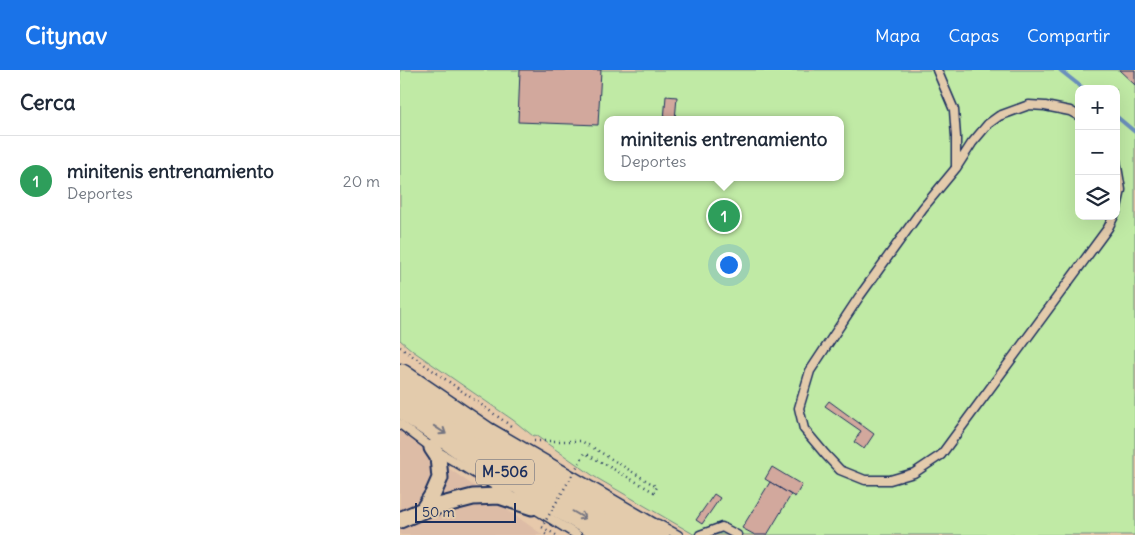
<!DOCTYPE html>
<html lang="es">
<meta charset="utf-8">
<style>
:root{--surface:#fff;--page:#f6f6f7;--text:#1f2937;--muted:#747a83;--line:#e0e1e3;--accent:#1a73e8}
body{margin:0;font-family:Delius,sans-serif;background:var(--page);color:var(--text)}
.controls{position:absolute;right:15px;top:15px;display:grid;overflow:hidden;border-radius:10px;box-shadow:0 5px 20px #0002}
.controls button{width:45px;height:45px;display:grid;place-items:center;padding:0;border:0;border-bottom:1px solid var(--line);background:var(--surface);color:var(--text);font:25px sans-serif}
.scale{position:absolute;left:15px;bottom:12px;width:101px;box-sizing:border-box;padding-left:5px;border:2px solid #1b2f5e;border-top:0;font-size:14px;line-height:18px;white-space:nowrap;color:#1b2f5e;-webkit-text-stroke:4px #e3cbac;paint-order:stroke}
.you{position:absolute;left:328px;top:194px;width:18px;height:18px;margin:-12px;border:4px solid #fff;border-radius:50%;background:#1a73e8;box-shadow:0 0 0 8px #1a73e833}
.badge{display:grid;place-items:center;width:32px;height:32px;border-radius:50%;background:var(--accent);color:#fff;font-size:16px;font-weight:700}
.pin{position:absolute;translate:-50% -50%;border:2px solid #fff;box-shadow:0 1px 5px #0006}
.popup{position:absolute;left:204px;top:46px;width:240px;height:65px;box-sizing:border-box;display:grid;place-content:center;border-radius:10px;background:var(--surface);filter:drop-shadow(0 1px 4px #0005);font-size:16px;white-space:nowrap;color:var(--muted)}
.popup b{font-size:19px;color:var(--text)}
.popup::after{content:'';position:absolute;left:50%;top:100%;margin-left:-10px;border:10px solid transparent;border-top-color:var(--surface)}
.list{margin:0;padding:0;list-style:none}
h2{display:flex;justify-content:space-between;align-items:center;height:65px;margin:0;padding:0 20px;font-size:21px}
h2 small{font-size:16px;font-weight:400;color:var(--muted)}
.list li{display:grid;grid-template-columns:32px 1fr auto;gap:15px;align-items:center;box-sizing:border-box;height:90px;padding:0 20px;border-top:1px solid var(--line)}
.list b{display:block;font-size:19px;white-space:nowrap}
.list p{margin:0;font-size:16px;white-space:nowrap;color:var(--muted)}
.list em{font-size:16px;font-style:normal;color:var(--muted)}
.icon{flex:none;width:28px;height:28px;fill:none;stroke:currentColor;stroke-width:2;stroke-linecap:round;stroke-linejoin:round}
.map{position:relative;flex:none;width:735px;height:465px;overflow:hidden}
header{display:flex;align-items:center;gap:30px;box-sizing:border-box;height:70px;padding:0 25px;background:var(--accent);color:#fff}
header strong{font-size:24px}
nav{display:flex;gap:28px;margin-inline-start:auto;font-size:18px}
main{display:flex}
aside{flex:1;background:var(--surface)}
.map>svg:first-child{display:block}
.built{fill:#ddbca6}
.green{fill:#c0eaa5;stroke:#6e8c82;fill-rule:evenodd}
.lines{fill:none;stroke-linecap:round;stroke-linejoin:round}
.stream{stroke:#6b90bd;stroke-width:4}
.building{fill:#d2a89d;stroke:#1b2f5e}
.service-casing{stroke:#1b2f5e;stroke-width:11}
.minor-casing{stroke:#1b2f5e;stroke-width:19}
.motorway-casing{stroke:#1b2f5e;stroke-width:31}
.path{stroke:#1b2f5e;stroke-width:2.5;stroke-dasharray:1 4;stroke-linecap:butt}
.service{stroke:#e3cbac;stroke-width:8}
.minor{stroke:#e3cbac;stroke-width:15}
.motorway{stroke:#e3cbac;stroke-width:28}
.path-bridge{stroke:#1b2f5e;stroke-width:2.5;stroke-dasharray:1 4;stroke-linecap:butt}
.oneway{stroke:#757581}
.labels{text-anchor:middle;stroke-width:4.5;stroke-linejoin:round;paint-order:stroke}
.shield{fill:#e3cbac;stroke:#575e75;stroke-width:1}
.shield-label{font-size:15px;font-weight:bold;fill:#1b2f5e}
</style>
<header>
<strong>Citynav</strong>
<nav><a>Mapa</a><a>Capas</a><a>Compartir</a></nav>
</header>
<main>
<aside>
<h2>Cerca<small></small></h2>
<ul class="list">
<li><span class="badge" style="background:#2e9e5b">1</span><div><b>minitenis entrenamiento</b><p>Deportes</p></div><em>20 m</em></li>
</ul>
</aside>
<div class="map">
<svg width="735" height="465" viewBox="0 0 735 465">
<rect width="100%" height="100%" fill="#e7c9ab"/>
<filter id="ink" filterUnits="userSpaceOnUse"><feTurbulence type="fractalNoise" baseFrequency=".02" numOctaves="2"/><feDisplacementMap in="SourceGraphic" scale="10" xChannelSelector="R" yChannelSelector="G"/><feConvolveMatrix kernelMatrix="1 2 1 2 8 2 1 2 1" color-interpolation-filters="sRGB"/></filter>
<g filter="url(#ink)">
<!-- built -->
<polygon class="built" points="0,360 44,395 143,465 0,465"/>
<!-- green -->
<path class="green" d="M 0,0 L 735,0 L 735,465 L 295,465 L 195,407 L 135,365 L 133,366 L 113,350 L 13,281 L 0,270 ZM 679,19 L 716,19 L 716,146 L 679,146 ZM 208,50 L 440,50 L 440,107 L 208,107 Z"/>
<g class="lines">
<!-- stream -->
<g class="stream">
<polyline points="660,0 684,19"/>
<polyline points="716,46 735,62"/>
</g>
</g>
<!-- building -->
<g class="building">
<polygon points="120,0 201,0 198,55 118,52"/>
<polygon points="719,0 735,0 735,15"/>
<polygon points="266,26 277,27 275,50 264,50"/>
<polygon points="429,331 474,364 464,379 454,372 461,361 425,336"/>
<polygon points="372,397 402,415 395,427 365,409"/>
<polygon points="370,412 391,425 367,465 355,465 342,458"/>
<polygon points="314,424 320,428 302,454 296,450"/>
</g>
<g class="lines">
<!-- service casing -->
<g class="service-casing">
<g id="service">
<polyline points="537,0 554,40 556,67 556,97"/>
<polyline points="679,46 670,41 645,36 629,35 599,46 588,54 572,73 556,98 523,138 459,227 410,301 399,338 404,359 425,384 440,400 465,410 490,410 514,403 541,385 708,158 714,146"/>
<polyline points="716,91 721,120 716,142"/>
<polyline points="0,354 32,378 109,424"/>
<polyline points="130,436 177,465"/>
<polyline points="258,454 278,465"/>
<polyline points="300,465 322,457 337,465"/>
</g>
</g>
<!-- minor casing -->
<g class="minor-casing">
<g id="minor">
<polyline points="23,440 33,424 40,408 38,387 32,378"/>
<polyline points="0,450 23,440 73,427 99,426 132,437"/>
</g>
</g>
<!-- motorway casing -->
<g class="motorway-casing">
<g id="motorway">
<polyline points="0,308 85,366 255,465"/>
<polyline points="0,333 75,384 213,465"/>
</g>
</g>
<!-- path -->
<g class="path">
<polyline points="0,277 111,356"/>
<polyline points="134,371 181,371 192,377"/>
<polyline points="145,464 147,465"/>
</g>
<!-- service -->
<use href="#service" class="service"/>
<!-- minor -->
<use href="#minor" class="minor"/>
<!-- motorway -->
<use href="#motorway" class="motorway"/>
<!-- path-bridge -->
<polyline class="path-bridge" points="156,465 142,457 185,383 254,422 257,417 192,377"/>
</g>
<!-- one-way arrows -->
<defs><path id="oneway-shaft" d="M-6 0H5M1.5-3L5.5 0L1.5 3" fill="none" stroke-width="1.6" stroke-linecap="round" stroke-linejoin="round" transform="scale(1.25)"/></defs>
<g class="oneway">
<use href="#oneway-shaft" transform="translate(40 360) rotate(34)"/>
<use href="#oneway-shaft" transform="translate(179 445) rotate(30)"/>
</g>
</g>
<g class="labels">
<!-- shield labels -->
<rect class="shield" x="76" y="389.5" width="58" height="25" rx="4"/>
<g class="shield-label">
<text x="105" y="407">M-506</text>
</g>
</g>
</svg>
<div class="controls">
<button>+</button>
<button>−</button>
<button><svg class="icon" aria-label="layers" viewBox="0 0 24 24"><path d="M12 4l9 5-9 5-9-5zM3 14l9 5 9-5"/></svg></button>
</div>
<div class="scale">50 m</div>
<div class="you"></div>
<div class="pin badge" style="left:324px;top:146px;background:#2e9e5b">1</div>
<div class="popup"><b>minitenis entrenamiento</b>Deportes</div>
</div>
</main>
